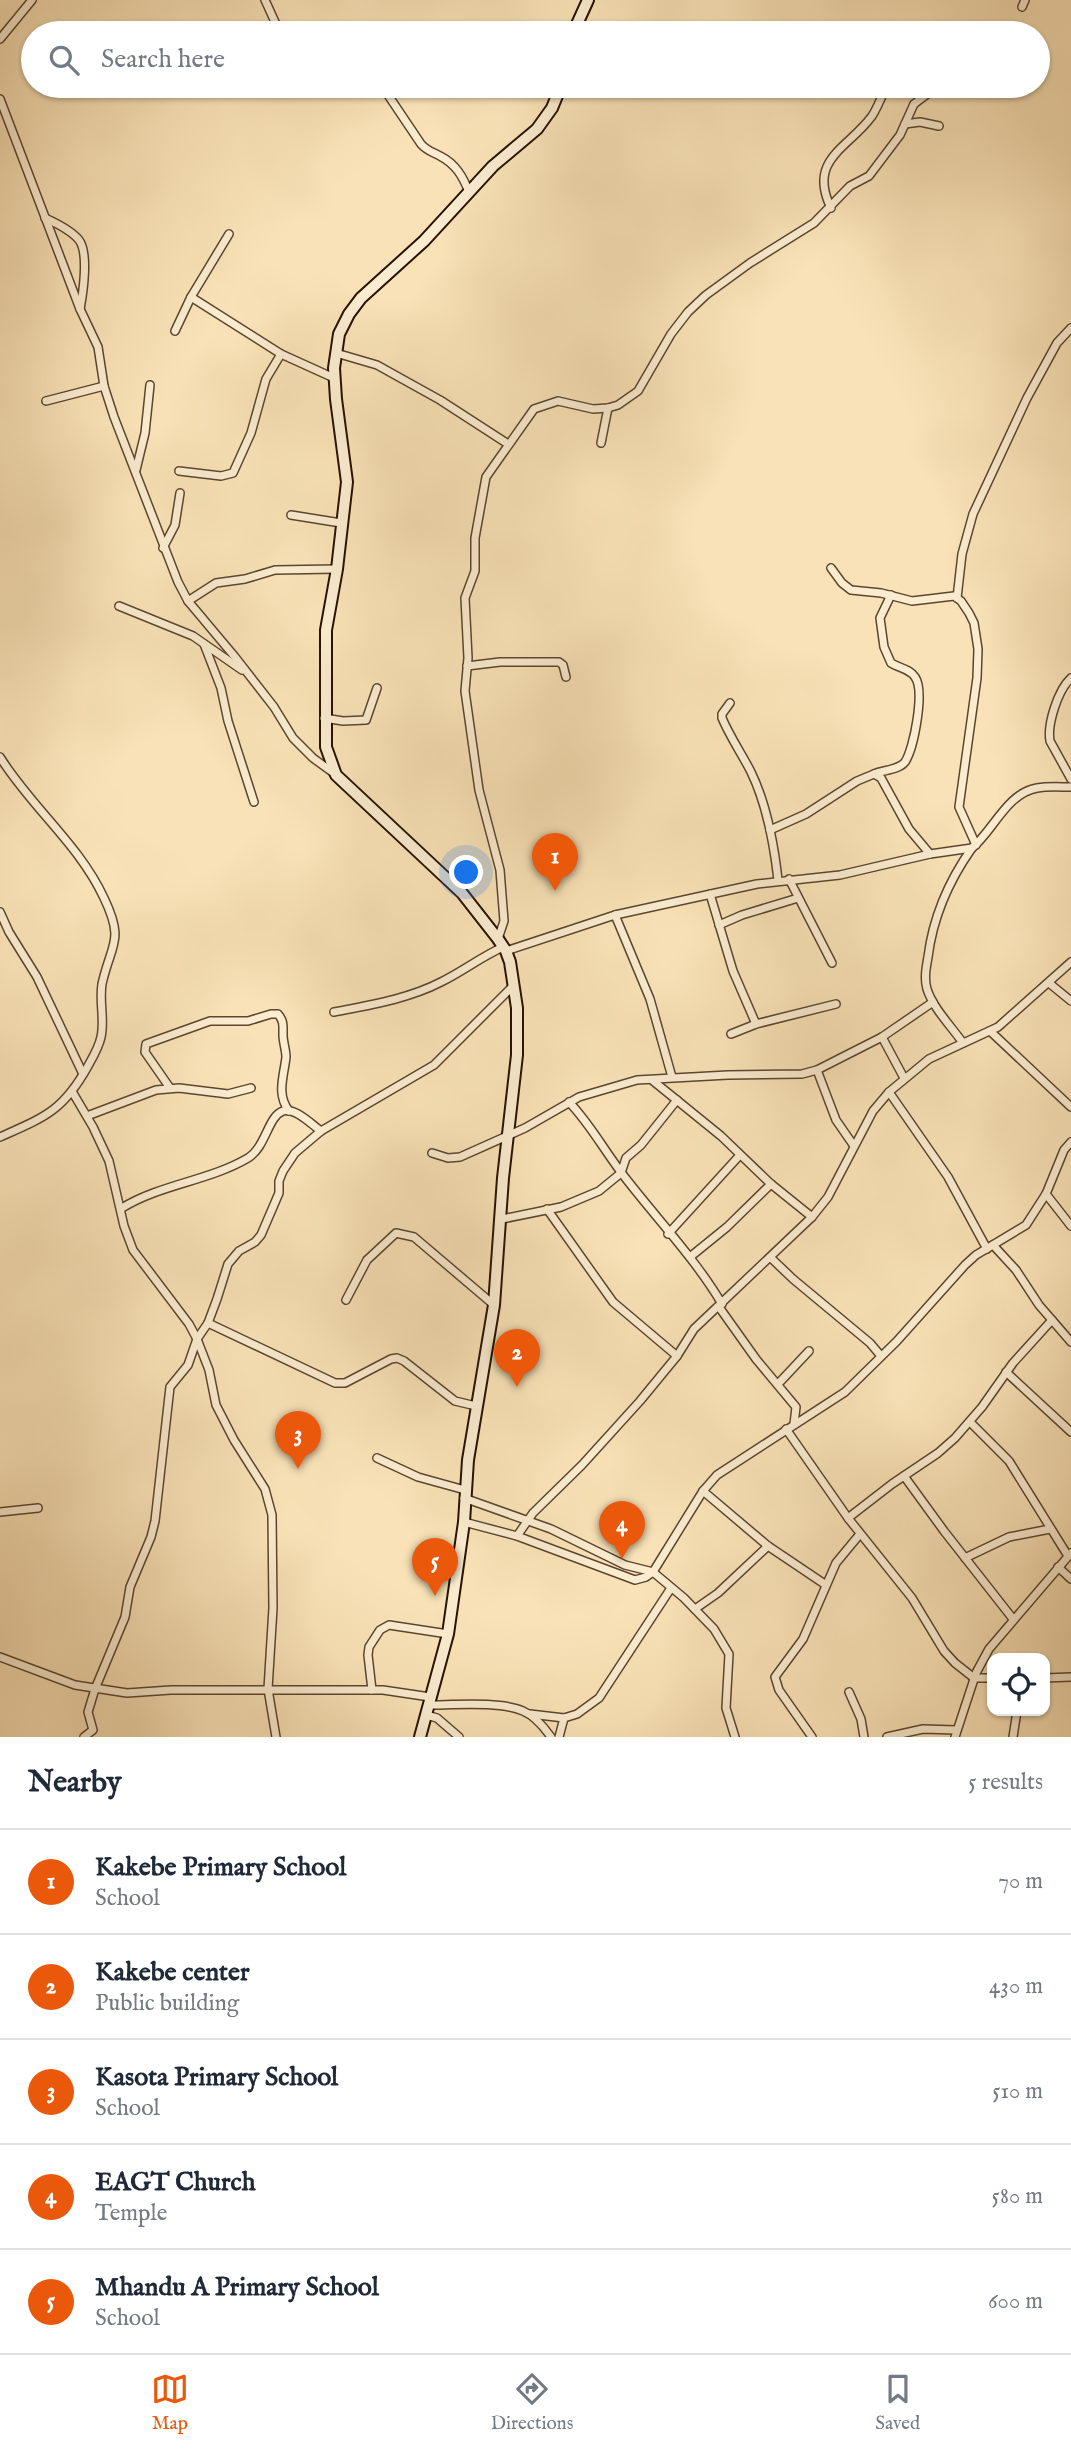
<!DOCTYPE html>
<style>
:root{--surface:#fff;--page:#f2f2f3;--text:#1f2937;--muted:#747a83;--line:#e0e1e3;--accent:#ea580c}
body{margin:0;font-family:"IM FELL English",serif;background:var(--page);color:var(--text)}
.controls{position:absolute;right:21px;bottom:21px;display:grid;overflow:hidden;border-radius:14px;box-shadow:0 2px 5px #0004}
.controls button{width:63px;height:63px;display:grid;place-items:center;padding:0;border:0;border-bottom:2px solid var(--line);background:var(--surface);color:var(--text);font:35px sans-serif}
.you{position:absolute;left:467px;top:873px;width:24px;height:24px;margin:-18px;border:5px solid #fff;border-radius:50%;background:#1a73e8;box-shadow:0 0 0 10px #1a73e833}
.badge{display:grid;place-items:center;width:46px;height:46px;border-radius:50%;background:var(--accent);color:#fff;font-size:23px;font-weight:700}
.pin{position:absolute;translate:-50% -58px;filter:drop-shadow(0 2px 4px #0008)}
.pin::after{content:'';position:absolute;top:37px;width:24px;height:21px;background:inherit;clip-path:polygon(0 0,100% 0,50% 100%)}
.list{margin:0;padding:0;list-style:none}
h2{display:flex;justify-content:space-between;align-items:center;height:91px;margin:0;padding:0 28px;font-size:30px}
h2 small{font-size:23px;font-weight:400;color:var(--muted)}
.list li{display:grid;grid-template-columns:46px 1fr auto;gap:21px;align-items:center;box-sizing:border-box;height:105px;padding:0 28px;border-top:2px solid var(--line)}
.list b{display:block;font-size:26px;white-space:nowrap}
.list p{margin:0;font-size:23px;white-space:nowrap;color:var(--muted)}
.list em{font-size:23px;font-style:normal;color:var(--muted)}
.icon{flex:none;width:38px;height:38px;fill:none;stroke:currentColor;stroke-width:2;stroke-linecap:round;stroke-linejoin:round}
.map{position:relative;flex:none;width:1071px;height:1737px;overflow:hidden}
.search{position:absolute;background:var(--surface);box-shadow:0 2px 5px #0004;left:21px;right:21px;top:21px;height:77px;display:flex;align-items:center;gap:18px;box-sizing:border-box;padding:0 24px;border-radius:38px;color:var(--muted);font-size:26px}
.sheet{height:616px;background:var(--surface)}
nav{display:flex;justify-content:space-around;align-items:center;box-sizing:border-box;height:98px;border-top:2px solid var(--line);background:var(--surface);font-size:19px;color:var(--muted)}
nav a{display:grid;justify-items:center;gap:4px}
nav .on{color:var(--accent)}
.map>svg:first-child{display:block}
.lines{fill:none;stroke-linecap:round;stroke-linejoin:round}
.street-casing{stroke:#5b462e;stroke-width:10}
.secondary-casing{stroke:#261200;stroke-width:14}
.street{stroke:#fbecd0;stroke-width:7}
.secondary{stroke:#fbecd0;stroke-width:10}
</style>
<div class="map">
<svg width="1071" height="1737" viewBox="0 0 1071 1737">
<rect width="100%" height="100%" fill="#f9e2b7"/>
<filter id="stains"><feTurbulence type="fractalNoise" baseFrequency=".00286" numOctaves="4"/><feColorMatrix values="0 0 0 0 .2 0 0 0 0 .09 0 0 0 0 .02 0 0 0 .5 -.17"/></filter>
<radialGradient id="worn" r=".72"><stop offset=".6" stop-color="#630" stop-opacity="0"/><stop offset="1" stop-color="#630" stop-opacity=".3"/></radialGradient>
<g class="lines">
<!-- street casing -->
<g class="street-casing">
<g id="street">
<polyline points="265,0 280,33"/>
<polyline points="1022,7 1025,0"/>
<polyline points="0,39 32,0"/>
<path d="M 382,86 L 421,144 C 427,151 433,152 440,156 C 456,164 463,177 469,192"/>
<polyline points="0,99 80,309 98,347 104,386 114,417 178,582 188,601 235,657 274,707 293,738 313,758 335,774"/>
<polyline points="905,124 920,122 939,126"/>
<path d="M 831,208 C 807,159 849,148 872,116 C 878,107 882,96 886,86"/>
<path d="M 45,218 C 56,223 71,230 79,240 C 89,253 83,293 80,309"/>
<polyline points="191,297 281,354 334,378"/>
<polyline points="175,331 191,297 229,234"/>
<polyline points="336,353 377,365 440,400 508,444"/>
<polyline points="46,401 104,386"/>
<polyline points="601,443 608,408"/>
<polyline points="136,470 145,433 150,385"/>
<polyline points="179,471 221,476 233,473 251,433 266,379 281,354"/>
<polyline points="291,515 341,523"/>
<polyline points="163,548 175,525 180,493"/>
<polyline points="831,568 842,583 851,590 881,593 912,601 954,596 961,601 969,613 974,623 978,649 977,678 959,807 976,845"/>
<polyline points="957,598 962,554 973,514 1027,398 1057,343 1071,328"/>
<polyline points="188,601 216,583 245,579 275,570 337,569"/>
<polyline points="119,606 193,636 242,670"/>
<polyline points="204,644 221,688 228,721 254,802"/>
<polyline points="467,666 500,662 559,662 563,665 566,677"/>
<path d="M 1071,678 C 1058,690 1047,724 1050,741 L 1071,779"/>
<path d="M 730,703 L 722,714 L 722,718 C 730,737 742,754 751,772 C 767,805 774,844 778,880"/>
<polyline points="324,718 343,721 366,720 377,688"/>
<path d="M 0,757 C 31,807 79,844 104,898 C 125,942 111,943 102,984 C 99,1002 105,1020 101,1037 C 99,1047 93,1057 88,1066 C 63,1111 45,1117 0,1137"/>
<path d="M 874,774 C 883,770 899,770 905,762 C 914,748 925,691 915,677 C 910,669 899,668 891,663 L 884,647 L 880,618 L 891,595"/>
<polyline points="770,830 806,814 857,781 874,774 881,778 909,829 930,854"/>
<polyline points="789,879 832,963"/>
<polyline points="710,894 733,971 756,1024"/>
<polyline points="0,912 9,932 37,977 83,1074"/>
<polyline points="615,915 650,999 672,1077"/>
<polyline points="719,925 742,915 798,898"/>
<polyline points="498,939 504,921 500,870 479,790 465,691 468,658 465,598 475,571 475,538 486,477 534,409 558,401 593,409 608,408 618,405 638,391 671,334 688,312 706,295 750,263 814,223 850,186 869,176 900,135 914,104 938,86"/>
<path d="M 506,951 L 615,915 L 757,884 L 840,875 L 930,854 L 972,848 C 993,831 1007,793 1037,788 C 1048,786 1060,787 1071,787"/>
<polyline points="1049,983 1071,1001"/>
<path d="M 334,1012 C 370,1005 408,999 441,982 C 463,971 481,957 503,947"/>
<polyline points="990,1031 1071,1107"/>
<polyline points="731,1034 756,1024 836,1004"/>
<polyline points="882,1037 904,1078"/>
<path d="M 963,1043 C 951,1026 933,1008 927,989 C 924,979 926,968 928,957 C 933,917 948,882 972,848"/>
<polyline points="817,1070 836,1120 854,1146"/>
<polyline points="652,1080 721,1136 771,1184 812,1217"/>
<path d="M 170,1088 L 145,1052 L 146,1044 L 210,1021 L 248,1021 L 271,1014 L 278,1014 C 284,1021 283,1026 283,1035 C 283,1042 286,1050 286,1057 C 284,1076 276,1094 289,1111"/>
<polyline points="889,1092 948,1177 987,1249"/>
<polyline points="73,1093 93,1127 109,1161 124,1226 133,1250 189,1324 197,1339 209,1370 216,1405 234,1440 265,1489 272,1515 273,1608 268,1689 276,1737"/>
<path d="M 569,1102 C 592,1126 606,1154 627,1180 C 659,1221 696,1260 722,1304"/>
<polyline points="87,1116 156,1090 179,1088 228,1094 251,1088"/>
<polyline points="432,1153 448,1158 460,1157 525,1128 579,1097 637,1080 728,1075 802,1074 817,1070 882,1037 933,1002"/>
<polyline points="1046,1194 1071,1226"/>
<path d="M 122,1208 C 161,1184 209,1181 248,1158 C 266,1147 268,1116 283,1111 C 295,1107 312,1125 321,1131"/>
<polyline points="547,1209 613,1302 677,1356"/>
<polyline points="502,1219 561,1207 599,1191 621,1173 626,1158 641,1145 677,1100"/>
<polyline points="668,1234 740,1155"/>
<polyline points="993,1245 1016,1270 1039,1305 1071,1342"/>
<polyline points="690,1257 727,1227 771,1184"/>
<polyline points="771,1258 793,1279 870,1343 881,1356"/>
<polyline points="346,1300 367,1260 396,1233 414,1237 494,1305"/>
<polyline points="719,1307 756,1359 796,1407 794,1424"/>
<polyline points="208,1323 335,1383 345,1383 391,1359 397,1358 404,1361 455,1401 476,1406"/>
<polyline points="1006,1372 1071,1432"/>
<polyline points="778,1384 809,1351"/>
<polyline points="970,1422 1009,1461 1068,1556"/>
<polyline points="786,1429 848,1518 912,1598 944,1651 955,1663 974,1678 992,1678"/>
<polyline points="377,1458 418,1477 465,1490"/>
<polyline points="904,1476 944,1531 1013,1619"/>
<polyline points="703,1491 768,1546 826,1585"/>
<polyline points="464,1498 551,1529 625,1565 653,1572 684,1598 714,1629 729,1654 726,1708 735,1737"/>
<polyline points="0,1512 38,1508"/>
<polyline points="848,1518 892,1484 938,1453 955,1438 982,1407 1013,1363 1052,1320"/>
<polyline points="464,1522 517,1536 635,1580 646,1577 653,1572 703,1491 717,1475 845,1392 897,1341 965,1265 976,1255 1026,1225 1046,1194 1064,1150 1071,1142"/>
<polyline points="517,1536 533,1513 582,1465 640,1401 677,1356 694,1329 812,1217 828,1197 873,1111 889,1092 929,1059 998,1027 1071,962"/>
<polyline points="965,1558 1009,1537 1050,1529"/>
<polyline points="1058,1567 1071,1579"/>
<polyline points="695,1609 718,1593 768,1546"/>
<polyline points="0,1657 75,1685 127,1693 171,1690 383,1690 430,1697"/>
<polyline points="1045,1678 1071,1677"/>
<polyline points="372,1690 368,1655 369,1647 380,1630 389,1625 448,1634"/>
<polyline points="849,1692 861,1719 864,1737"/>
<path d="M 428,1705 C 453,1705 501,1701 523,1711 C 535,1716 544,1727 551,1737"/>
<polyline points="530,1714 564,1718 577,1714 599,1698 671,1588"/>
<polyline points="426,1715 437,1718 459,1737"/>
<polyline points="84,1737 93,1730 88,1712 95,1689 125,1617 130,1587 151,1537 155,1521 170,1387 188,1365 197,1339 208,1323 217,1299 228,1264 239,1251 255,1242 261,1235 279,1193 279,1181 283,1171 295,1153 321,1131 434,1065 514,985"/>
<polyline points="559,1737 564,1718"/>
<polyline points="812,1737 779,1690 775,1677 803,1639 836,1563 860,1534"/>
<polyline points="887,1737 923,1729 956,1730"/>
<polyline points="955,1737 976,1673 989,1649 1071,1553"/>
<polyline points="1013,1737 1017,1711"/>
</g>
</g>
<!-- secondary casing -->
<g class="secondary-casing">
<g id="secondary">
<polyline points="573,33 588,0"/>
<polyline points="420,1737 448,1634 464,1522 468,1460 494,1305 503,1178 517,1055 517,1008 510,962 506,951 498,939 462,893 336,775 326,747 326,630 337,569 347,482 336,399 334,368 339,334 349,314 361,298 424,241 493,166 537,129 552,108 561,86"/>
</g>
</g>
<!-- street -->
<use href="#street" class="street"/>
<!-- secondary -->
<use href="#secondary" class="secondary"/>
</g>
<rect width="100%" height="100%" filter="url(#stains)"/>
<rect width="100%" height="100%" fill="url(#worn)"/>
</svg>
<div class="controls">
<button><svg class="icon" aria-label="locate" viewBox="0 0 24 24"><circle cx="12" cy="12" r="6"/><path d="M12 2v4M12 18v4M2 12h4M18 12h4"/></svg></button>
</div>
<div class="you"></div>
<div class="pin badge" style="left:555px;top:891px">1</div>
<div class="pin badge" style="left:517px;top:1387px">2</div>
<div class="pin badge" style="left:298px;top:1469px">3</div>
<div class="pin badge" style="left:622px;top:1559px">4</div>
<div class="pin badge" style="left:435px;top:1596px">5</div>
<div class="search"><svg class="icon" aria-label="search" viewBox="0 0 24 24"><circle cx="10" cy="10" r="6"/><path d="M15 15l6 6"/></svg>Search here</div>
</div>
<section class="sheet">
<h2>Nearby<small>5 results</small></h2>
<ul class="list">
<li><span class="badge">1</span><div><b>Kakebe Primary School</b><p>School</p></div><em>70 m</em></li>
<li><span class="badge">2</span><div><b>Kakebe center</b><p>Public building</p></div><em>430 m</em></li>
<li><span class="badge">3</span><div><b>Kasota Primary School</b><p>School</p></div><em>510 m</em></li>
<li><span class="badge">4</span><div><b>EAGT Church</b><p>Temple</p></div><em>580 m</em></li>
<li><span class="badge">5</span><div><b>Mhandu A Primary School</b><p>School</p></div><em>600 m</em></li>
</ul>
</section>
<nav>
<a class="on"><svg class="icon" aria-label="map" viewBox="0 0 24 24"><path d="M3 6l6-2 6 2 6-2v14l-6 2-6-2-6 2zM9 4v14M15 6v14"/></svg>Map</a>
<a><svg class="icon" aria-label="directions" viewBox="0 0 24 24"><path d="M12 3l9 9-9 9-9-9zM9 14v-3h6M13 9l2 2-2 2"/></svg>Directions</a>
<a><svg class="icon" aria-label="saved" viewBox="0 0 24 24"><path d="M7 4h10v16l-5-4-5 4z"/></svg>Saved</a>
</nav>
